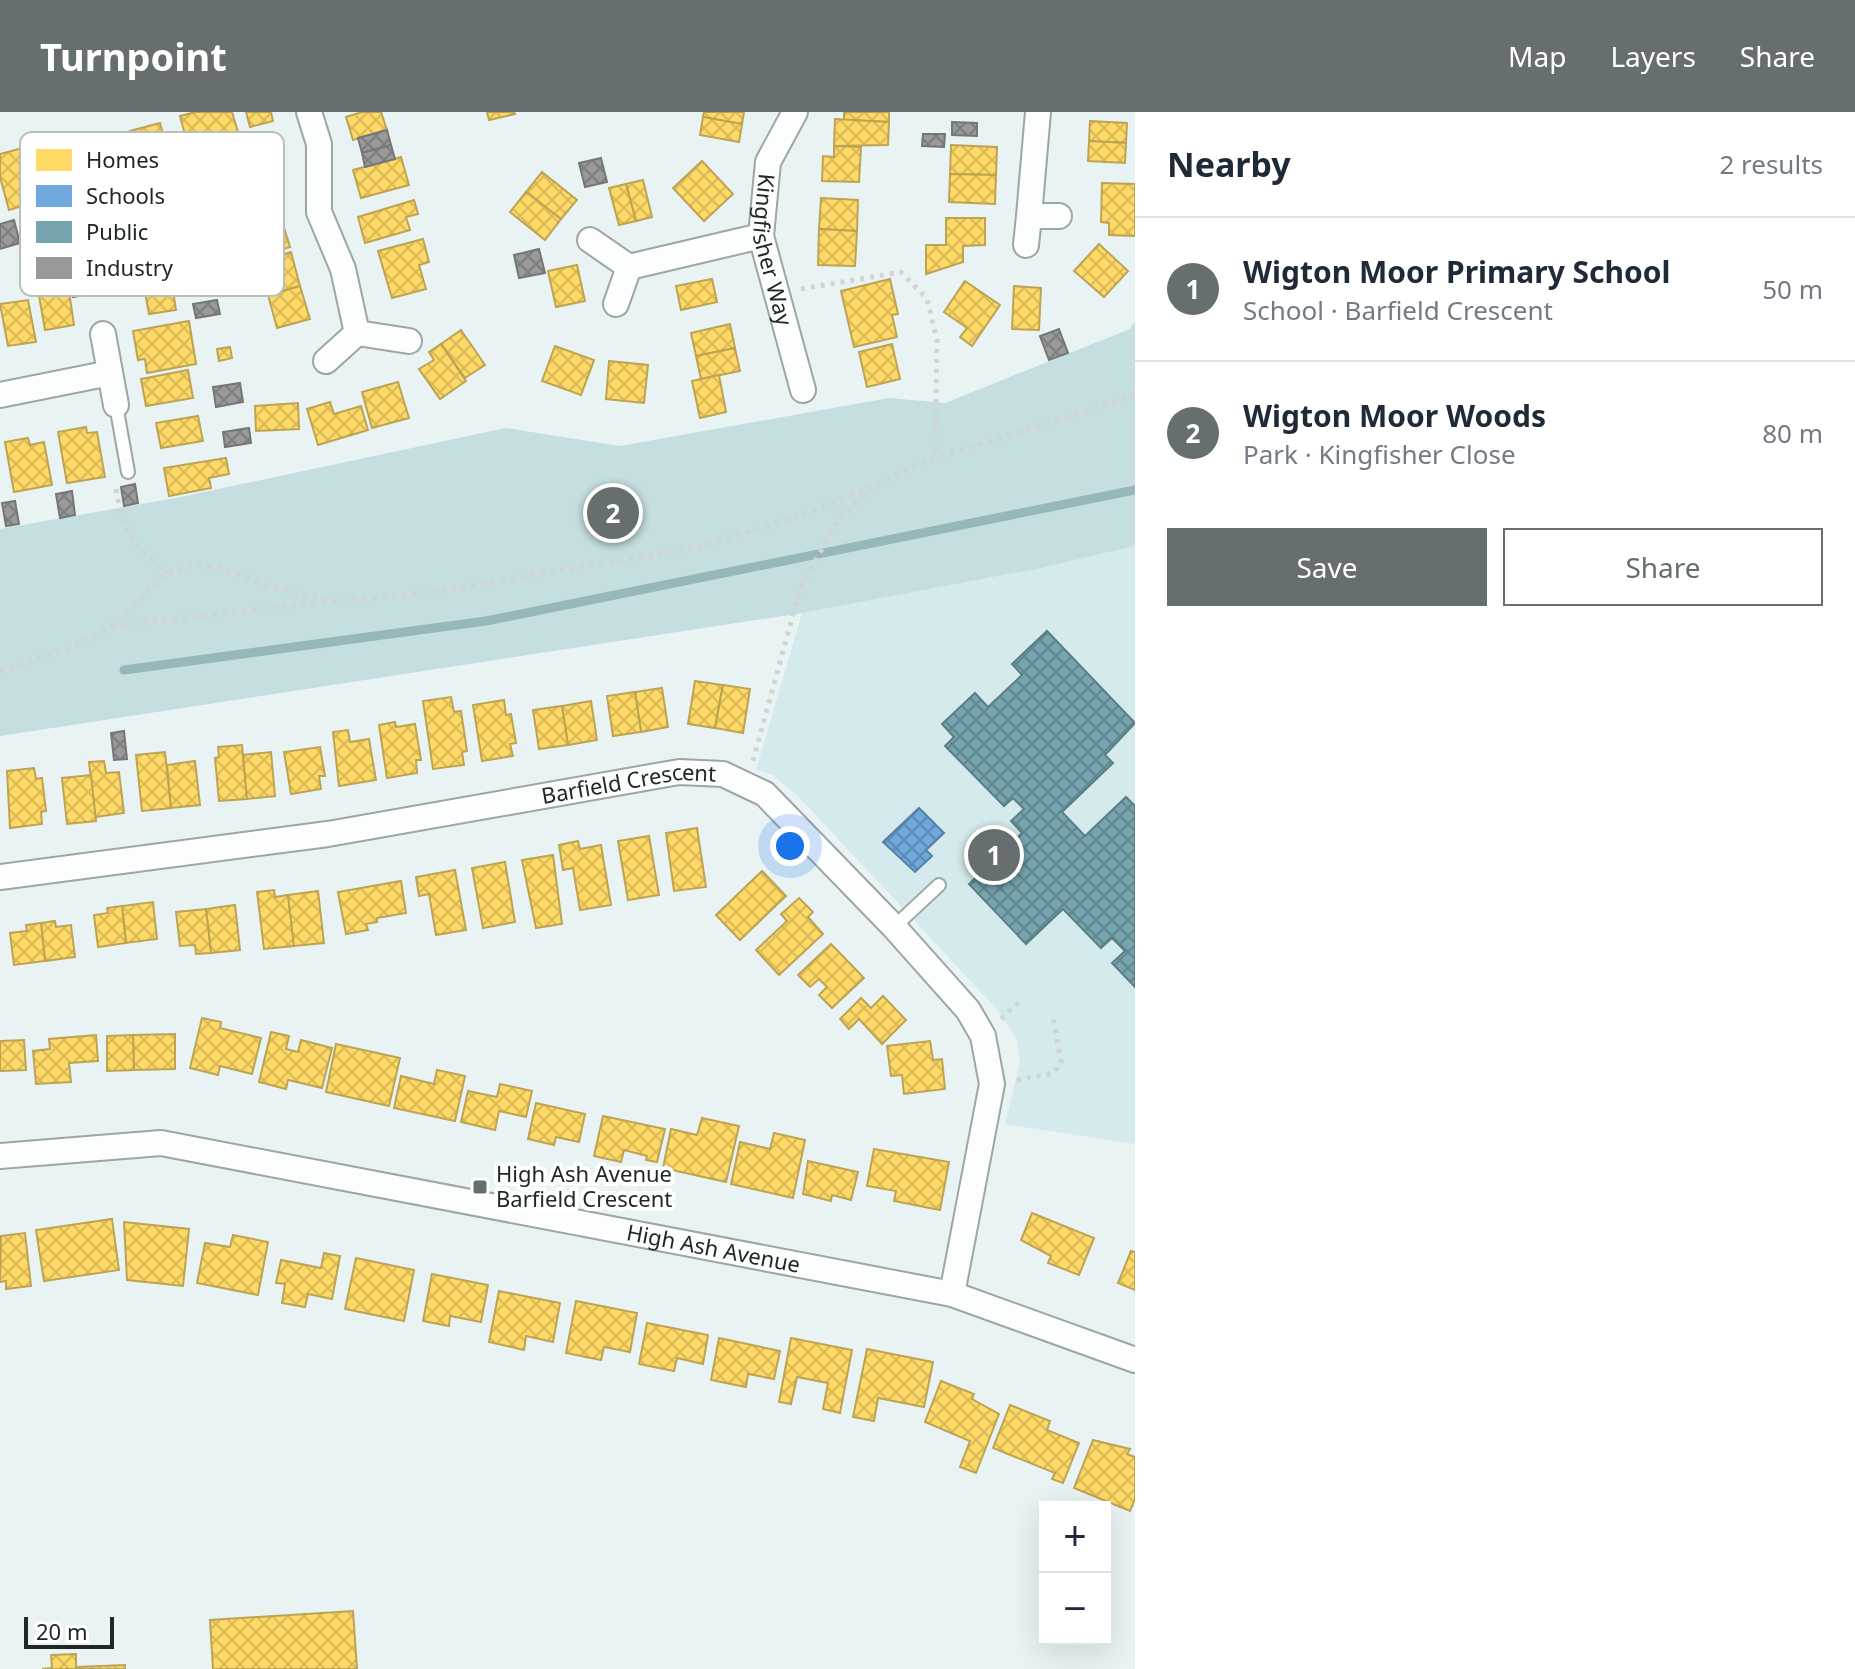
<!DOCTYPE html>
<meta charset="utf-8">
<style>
:root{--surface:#fff;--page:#f2f2f3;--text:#1f2937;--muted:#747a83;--line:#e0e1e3;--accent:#666e6f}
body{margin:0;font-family:"Noto Sans",sans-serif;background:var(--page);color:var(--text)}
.controls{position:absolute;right:24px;bottom:24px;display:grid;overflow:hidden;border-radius:0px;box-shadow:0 8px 32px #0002}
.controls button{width:72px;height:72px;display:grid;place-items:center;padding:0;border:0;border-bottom:2px solid var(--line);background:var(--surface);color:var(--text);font:40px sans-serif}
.scale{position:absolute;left:24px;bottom:20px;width:90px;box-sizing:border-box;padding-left:8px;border:4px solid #202728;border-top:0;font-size:22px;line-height:28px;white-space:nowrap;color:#202728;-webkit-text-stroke:6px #fff;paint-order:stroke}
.you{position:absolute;left:790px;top:734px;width:28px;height:28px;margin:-20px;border:6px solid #fff;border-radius:50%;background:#1a73e8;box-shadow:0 0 0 12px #1a73e833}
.badge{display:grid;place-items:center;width:52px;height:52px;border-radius:50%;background:var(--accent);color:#fff;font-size:26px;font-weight:700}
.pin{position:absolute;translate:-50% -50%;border:4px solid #fff;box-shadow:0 2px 8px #0006}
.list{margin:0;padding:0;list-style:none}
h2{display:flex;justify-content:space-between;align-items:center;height:104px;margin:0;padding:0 32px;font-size:34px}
h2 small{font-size:26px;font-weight:400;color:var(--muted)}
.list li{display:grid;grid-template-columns:52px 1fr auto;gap:24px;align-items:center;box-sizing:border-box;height:144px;padding:0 32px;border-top:2px solid var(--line)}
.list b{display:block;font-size:30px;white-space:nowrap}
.list p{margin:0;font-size:26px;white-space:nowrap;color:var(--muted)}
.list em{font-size:26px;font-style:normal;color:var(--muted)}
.actions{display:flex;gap:16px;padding:24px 32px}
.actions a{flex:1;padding:18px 0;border:2px solid var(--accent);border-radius:0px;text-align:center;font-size:28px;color:var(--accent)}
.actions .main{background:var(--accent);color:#fff}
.map{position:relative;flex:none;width:1135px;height:1557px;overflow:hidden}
header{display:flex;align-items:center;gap:48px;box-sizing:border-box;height:112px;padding:0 40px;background:var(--accent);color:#fff}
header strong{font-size:38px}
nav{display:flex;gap:44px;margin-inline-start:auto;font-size:28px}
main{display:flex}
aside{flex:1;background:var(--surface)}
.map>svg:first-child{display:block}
.built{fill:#d5eaec}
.green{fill:#c5dee0}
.homes{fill:url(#homes-cross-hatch);stroke:#bca453;stroke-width:2}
.schools{fill:url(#schools-cross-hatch);stroke:#5781a6;stroke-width:2}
.public{fill:url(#public-cross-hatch);stroke:#5c7f86;stroke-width:2}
.industry{fill:url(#industry-cross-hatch);stroke:#757777;stroke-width:2}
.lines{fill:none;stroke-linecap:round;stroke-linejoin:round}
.stream{stroke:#98b7ba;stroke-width:9}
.service-casing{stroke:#9ea5a6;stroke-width:16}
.minor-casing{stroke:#9ea5a6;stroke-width:28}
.path{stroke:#d0d4d4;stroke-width:5;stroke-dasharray:4 6;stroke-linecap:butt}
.service{stroke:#fcfdfd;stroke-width:12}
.minor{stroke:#fcfdfd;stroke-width:24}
.poi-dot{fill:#666e6f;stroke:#fff;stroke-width:3}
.labels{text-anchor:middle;stroke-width:8;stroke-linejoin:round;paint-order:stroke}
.street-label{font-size:22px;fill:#202728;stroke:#fff}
.poi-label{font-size:22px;fill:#202728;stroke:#fff;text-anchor:start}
.key{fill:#fff;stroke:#bcbebe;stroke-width:2}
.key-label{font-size:22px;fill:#202728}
</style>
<header>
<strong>Turnpoint</strong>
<nav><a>Map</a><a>Layers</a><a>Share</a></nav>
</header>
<main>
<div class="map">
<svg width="1135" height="1557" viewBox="0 0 1135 1557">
<defs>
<pattern id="homes-cross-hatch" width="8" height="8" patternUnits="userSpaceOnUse" patternTransform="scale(2)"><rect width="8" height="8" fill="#ffd966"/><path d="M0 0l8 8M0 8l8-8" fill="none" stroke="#daba58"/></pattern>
<pattern id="schools-cross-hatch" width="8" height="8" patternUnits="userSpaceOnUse" patternTransform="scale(2)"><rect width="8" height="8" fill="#6fa8dc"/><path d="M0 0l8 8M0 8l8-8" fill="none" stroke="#5b89b2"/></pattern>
<pattern id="public-cross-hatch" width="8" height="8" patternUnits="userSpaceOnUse" patternTransform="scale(2)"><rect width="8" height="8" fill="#76a5af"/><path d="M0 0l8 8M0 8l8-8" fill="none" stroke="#60868e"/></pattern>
<pattern id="industry-cross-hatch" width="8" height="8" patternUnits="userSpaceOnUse" patternTransform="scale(2)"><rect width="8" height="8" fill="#999"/><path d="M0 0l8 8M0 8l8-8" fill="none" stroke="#7c7d7d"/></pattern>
</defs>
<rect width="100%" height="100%" fill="#e9f3f4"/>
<!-- built -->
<polygon class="built" points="1135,434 1135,1032 1005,1012 1020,951 1017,927 995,895 798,684 773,663 756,658 802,501 1041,456"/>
<!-- green -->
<polygon class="green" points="1135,209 1135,434 1041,456 802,501 0,624 0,417 181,385 506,316 620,334 889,286 945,291 1130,217"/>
<!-- homes -->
<g class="homes">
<polygon points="195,0 232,0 238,20 188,34 180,4"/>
<polygon points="246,0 271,0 273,9 250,15"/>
<polygon points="362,0 381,0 387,18 353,28 346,5"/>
<polygon points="487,0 514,0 515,2 489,8"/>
<polygon points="704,0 744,0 742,12 703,5"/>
<polygon points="844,0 889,0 889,10 844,8"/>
<polygon points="703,5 742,12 739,30 700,23"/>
<polygon points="835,7 889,10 888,33 834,34"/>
<polygon points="1090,9 1127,11 1126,31 1089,29"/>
<polygon points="160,11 172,55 142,63 130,19"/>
<polygon points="1089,29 1126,31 1125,51 1088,49"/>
<polygon points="951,33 997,35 996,63 950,62"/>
<polygon points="834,34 861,35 859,70 822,69 823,44 834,45"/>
<polygon points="26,35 38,78 22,83 25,93 9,98 0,65 0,42"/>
<polygon points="401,45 409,73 361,86 353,58"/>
<polygon points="702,49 733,82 704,109 673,76"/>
<polygon points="542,60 577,88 561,107 526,80"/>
<polygon points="950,62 996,63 995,92 949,90"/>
<polygon points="643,68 652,105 636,109 626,72"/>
<polygon points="1102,71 1135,72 1135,124 1109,123 1109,111 1101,110"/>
<polygon points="626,72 636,109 619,113 609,76"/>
<polygon points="526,80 561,107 545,128 510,100"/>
<polygon points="821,86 858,88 857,119 819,117"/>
<polygon points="414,88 418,102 406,105 410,118 365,131 358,105"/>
<polygon points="946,106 985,106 985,133 963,134 963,150 926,162 926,133 946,133"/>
<polygon points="283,112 290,135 257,144 250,121"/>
<polygon points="819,117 857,119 855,154 818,153"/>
<polygon points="423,127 429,150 419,153 426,177 392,186 378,139"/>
<polygon points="1099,132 1128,159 1104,185 1074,159"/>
<polygon points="291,140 300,174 268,183 259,150"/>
<polygon points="169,153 176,198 149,202 141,158"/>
<polygon points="577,153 585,189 556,195 548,159"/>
<polygon points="712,167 717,190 681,198 676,174"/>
<polygon points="890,167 898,202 892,203 897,225 854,235 841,179"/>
<polygon points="965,169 1000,193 972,234 960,225 967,216 944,200"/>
<polygon points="68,173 74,213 45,218 38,178"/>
<polygon points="300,174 310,207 277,216 268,183"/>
<polygon points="1014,174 1041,176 1039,218 1012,217"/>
<polygon points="28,188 36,230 8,234 0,192"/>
<polygon points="189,209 196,252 147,261 145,247 138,248 133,219"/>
<polygon points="730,212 735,236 696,244 691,221"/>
<polygon points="461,218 485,253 465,266 441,232"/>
<polygon points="441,232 466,269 440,287 419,257 434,248 429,240"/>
<polygon points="892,232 900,267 867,275 859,240"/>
<polygon points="555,234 594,248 581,283 542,269"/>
<polygon points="230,235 232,246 219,249 217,237"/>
<polygon points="735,236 740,259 701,267 696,244"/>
<polygon points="609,249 648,253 644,291 606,287"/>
<polygon points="188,258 193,286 146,294 141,267"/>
<polygon points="719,263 726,300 700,306 692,269"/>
<polygon points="398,270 409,306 372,316 362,280"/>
<polygon points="330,290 334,302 361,294 368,318 318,333 307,297"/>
<polygon points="298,291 299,317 256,319 255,294"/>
<polygon points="198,304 203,329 161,336 156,311"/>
<polygon points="86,315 87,321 97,320 105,365 67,371 58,320"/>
<polygon points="28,326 30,333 44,330 52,373 14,380 5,330"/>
<polygon points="226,346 229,362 209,366 211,376 169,384 164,356"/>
<polygon points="695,569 723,573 715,616 688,612"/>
<polygon points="723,573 750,577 743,621 715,616"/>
<polygon points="662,576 668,615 641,620 635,580"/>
<polygon points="635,580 641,620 613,624 607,584"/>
<polygon points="451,585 454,600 461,599 467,639 462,640 464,653 433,657 423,589"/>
<polygon points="504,588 506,603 511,602 516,631 510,632 513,644 482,649 473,593"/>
<polygon points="591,589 597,628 568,633 562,594"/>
<polygon points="562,594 568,633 539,637 533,598"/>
<polygon points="395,610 396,615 415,612 421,648 416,648 417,661 387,666 379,613"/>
<polygon points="348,618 350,630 369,627 376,668 339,674 333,620"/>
<polygon points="242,633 247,687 219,689 215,646 219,645 218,635"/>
<polygon points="320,635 325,664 319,664 321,677 291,682 284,640"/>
<polygon points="165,640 171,696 142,699 136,643"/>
<polygon points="271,640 275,684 247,687 243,643"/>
<polygon points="104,649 106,661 119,660 124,701 95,705 89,650"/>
<polygon points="195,649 200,693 171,696 167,653"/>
<polygon points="34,656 36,667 42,666 46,699 41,700 42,712 10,716 7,659"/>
<polygon points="91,663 96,709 67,712 62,666"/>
<polygon points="697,716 706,775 674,779 666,721"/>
<polygon points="649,724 659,783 628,788 618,729"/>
<polygon points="578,729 580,737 601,733 611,793 580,798 573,756 563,758 559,733"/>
<polygon points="553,743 562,812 536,816 522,748"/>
<polygon points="505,750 515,810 483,816 472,756"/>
<polygon points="455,758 466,818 436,823 429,782 419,784 416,765"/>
<polygon points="762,759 786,784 740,828 716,803"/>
<polygon points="401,769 406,801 377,806 377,810 366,812 368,818 346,822 338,780"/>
<polygon points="274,778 275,785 288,783 294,834 264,837 257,780"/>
<polygon points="318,779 324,831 294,834 288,783"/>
<polygon points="799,786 813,800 808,805 823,822 779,863 756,838 787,809 781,802"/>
<polygon points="153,790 157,827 126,831 122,794"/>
<polygon points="235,793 240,838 211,841 206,797"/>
<polygon points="122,794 126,831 98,835 94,803 108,801 107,796"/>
<polygon points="206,797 211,841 196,842 195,833 180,834 176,800"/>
<polygon points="55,809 56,815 71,813 75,845 45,849 41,811"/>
<polygon points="41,811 45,849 14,853 10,821 27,819 26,813"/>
<polygon points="831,832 864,866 832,896 819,883 827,875 819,867 810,875 798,863"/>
<polygon points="883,884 906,908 882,932 859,907 849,917 840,907 861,886 871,896"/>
<polygon points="202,906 221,910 220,916 261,926 252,962 220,954 218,963 190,956"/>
<polygon points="271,920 289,924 286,937 298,940 301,928 332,936 322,976 288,968 286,977 259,970"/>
<polygon points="175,922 175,957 134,958 133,923"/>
<polygon points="96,923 98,949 69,951 71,970 36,972 33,939 50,937 49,927"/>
<polygon points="133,923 134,958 107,959 107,924"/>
<polygon points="24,928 26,958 0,959 0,929"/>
<polygon points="930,929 933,948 942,947 945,977 904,982 902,963 891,964 887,934"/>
<polygon points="336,932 400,946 389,994 326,980"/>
<polygon points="437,958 465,964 455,1009 394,996 401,964 434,972"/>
<polygon points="500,972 532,979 526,1005 499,999 495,1018 461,1010 468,979 497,985"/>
<polygon points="536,991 585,1002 579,1030 556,1025 554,1033 528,1027"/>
<polygon points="603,1004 665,1017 657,1050 646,1048 647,1044 624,1038 621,1050 594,1044"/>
<polygon points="702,1006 739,1014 726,1070 663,1056 671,1017 697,1023"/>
<polygon points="774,1021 805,1028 793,1086 731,1072 740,1030 770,1037"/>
<polygon points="874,1037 949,1050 940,1098 894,1089 896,1079 867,1074"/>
<polygon points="808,1049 858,1060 851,1088 832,1083 831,1089 803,1082"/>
<polygon points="1032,1101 1094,1126 1079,1163 1048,1151 1051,1144 1021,1128"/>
<polygon points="112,1107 119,1158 44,1169 36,1118"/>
<polygon points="124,1110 189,1117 183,1174 127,1168"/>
<polygon points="25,1121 31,1174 6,1177 6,1169 0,1170 1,1124"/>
<polygon points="233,1123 268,1130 258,1183 197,1171 205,1131 230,1135"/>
<polygon points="1131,1139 1135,1140 1135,1178 1118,1171"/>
<polygon points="324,1141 340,1144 332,1187 308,1182 305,1195 282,1191 285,1172 276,1171 281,1148 321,1156"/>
<polygon points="356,1146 414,1158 404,1209 345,1197"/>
<polygon points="432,1162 488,1173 481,1210 450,1204 449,1214 423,1209"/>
<polygon points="499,1179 560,1191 553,1230 526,1224 524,1238 489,1230"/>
<polygon points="576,1189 637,1201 630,1240 604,1235 601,1248 566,1241"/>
<polygon points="647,1211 708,1223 703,1252 677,1246 674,1259 639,1252"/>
<polygon points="719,1226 780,1239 774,1267 748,1262 746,1275 711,1268"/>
<polygon points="791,1226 852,1238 840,1301 823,1297 828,1271 797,1265 791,1292 779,1290"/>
<polygon points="867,1237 933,1250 924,1295 878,1286 874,1309 853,1305"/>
<polygon points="941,1269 974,1282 972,1287 999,1302 976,1361 960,1355 970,1329 925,1310"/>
<polygon points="1010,1293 1050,1309 1047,1318 1079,1331 1063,1371 1052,1367 1055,1361 993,1336"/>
<polygon points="1093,1328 1130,1337 1127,1342 1135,1345 1135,1387 1130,1399 1074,1376"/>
<polygon points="353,1499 357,1557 213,1557 210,1508"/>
<polygon points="76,1542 76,1555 125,1553 125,1557 42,1557 52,1556 51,1543"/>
</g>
<!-- schools -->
<polygon class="schools" points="919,696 944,721 926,738 932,744 915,760 883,730"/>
<!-- public -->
<polygon class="public" points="1047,519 1135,611 1105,643 1113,651 1062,700 1085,724 1126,685 1135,694 1135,875 1112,851 1125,839 1112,826 1101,836 1063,797 1026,832 969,772 1022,721 1011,709 1024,697 1013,686 1004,694 945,634 954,625 942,612 975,581 988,595 1022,563 1012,552"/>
<!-- industry -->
<g class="industry">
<polygon points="952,10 977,11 977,24 952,23"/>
<polygon points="387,18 391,33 362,41 358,26"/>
<polygon points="923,22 945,22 944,35 922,34"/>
<polygon points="391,33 395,47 365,55 362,41"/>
<polygon points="601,46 607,70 585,75 579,51"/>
<polygon points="14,108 20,131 0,137 0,112"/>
<polygon points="539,137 545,161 519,166 514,143"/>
<polygon points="84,157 88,182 73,185 69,160"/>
<polygon points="217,188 220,202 196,206 193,192"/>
<polygon points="1059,217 1068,241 1049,248 1040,224"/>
<polygon points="240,271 243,290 216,295 213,275"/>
<polygon points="249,316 251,331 225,335 223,320"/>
<polygon points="135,372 138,391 124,394 121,375"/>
<polygon points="72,379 75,403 60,406 56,382"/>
<polygon points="15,389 19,412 6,414 2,391"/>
<polygon points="124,619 127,647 114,648 111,621"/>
</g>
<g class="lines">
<!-- stream -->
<polyline class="stream" points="124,558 486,509 1135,378"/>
<!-- service casing -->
<g class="service-casing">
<g id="service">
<polyline points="116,293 128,360"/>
<polyline points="894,815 939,773"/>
</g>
</g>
<!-- minor casing -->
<g class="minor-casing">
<g id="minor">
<polyline points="309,0 319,32 319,100 343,157 357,221"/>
<path id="s1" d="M 795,0 L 768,50 L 761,124 L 803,278"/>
<polyline points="1029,104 1038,0"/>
<polyline points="590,128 629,155"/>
<polyline points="1026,133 1029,104 1059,104"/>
<polyline points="616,192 629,155 761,124"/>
<polyline points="103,222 116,293"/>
<polyline points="326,249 357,221 409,229"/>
<polyline points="0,283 110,261"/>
<path id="s2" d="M 0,765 L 328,722 L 679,660 L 723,662 L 765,682 L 894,815 L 968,898 L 983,924 L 992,972 L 952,1182"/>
<path id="s3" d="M 0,1044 L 161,1031 L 952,1182 L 1135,1248"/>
</g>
</g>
<!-- path -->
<g class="path">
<polyline points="801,177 901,160 927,187 937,228 935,346"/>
<path d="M 116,377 C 124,423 131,432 167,461"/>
<polyline points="113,514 326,490"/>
<polyline points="0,560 72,535 113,514 167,461 191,453 215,454 269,474 331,489 420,482 700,435 802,403 871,375"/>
<polyline points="753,649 800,477 838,408 871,375 923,350 1135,284"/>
<polyline points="1001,907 1019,890"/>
<polyline points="1017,968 1054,961 1061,950 1053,904"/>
</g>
<!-- service -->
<use href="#service" class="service"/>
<!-- minor -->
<use href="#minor" class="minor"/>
</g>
<!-- markers -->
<rect class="poi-dot" x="472" y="1067" width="16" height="16" rx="4"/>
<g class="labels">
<!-- street labels -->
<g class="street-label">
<text dy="8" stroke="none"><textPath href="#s1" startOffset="146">Kingfisher Way</textPath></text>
<text dy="8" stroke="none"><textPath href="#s2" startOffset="636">Barfield Crescent</textPath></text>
<text dy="8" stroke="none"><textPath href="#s3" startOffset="724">High Ash Avenue</textPath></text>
</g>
<!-- poi labels -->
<g class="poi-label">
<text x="496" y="1070">High Ash Avenue<tspan x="496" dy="25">Barfield Crescent</tspan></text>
</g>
</g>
<!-- legend -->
<rect x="20" y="20" width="264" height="164" rx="12" class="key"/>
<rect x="36" y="37" width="36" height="22" fill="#ffd966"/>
<rect x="36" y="73" width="36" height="22" fill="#6fa8dc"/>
<rect x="36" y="109" width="36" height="22" fill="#76a5af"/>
<rect x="36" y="145" width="36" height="22" fill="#999"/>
<g class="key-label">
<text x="86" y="56">Homes</text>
<text x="86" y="92">Schools</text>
<text x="86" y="128">Public</text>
<text x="86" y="164">Industry</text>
</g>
</svg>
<div class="controls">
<button>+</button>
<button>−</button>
</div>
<div class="scale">20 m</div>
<div class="you"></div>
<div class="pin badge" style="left:994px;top:743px">1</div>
<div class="pin badge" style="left:613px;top:401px">2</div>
</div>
<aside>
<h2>Nearby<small>2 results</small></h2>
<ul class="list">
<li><span class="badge">1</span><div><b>Wigton Moor Primary School</b><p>School · Barfield Crescent</p></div><em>50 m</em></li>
<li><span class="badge">2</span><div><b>Wigton Moor Woods</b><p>Park · Kingfisher Close</p></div><em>80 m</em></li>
</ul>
<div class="actions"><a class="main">Save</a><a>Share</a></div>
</aside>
</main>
